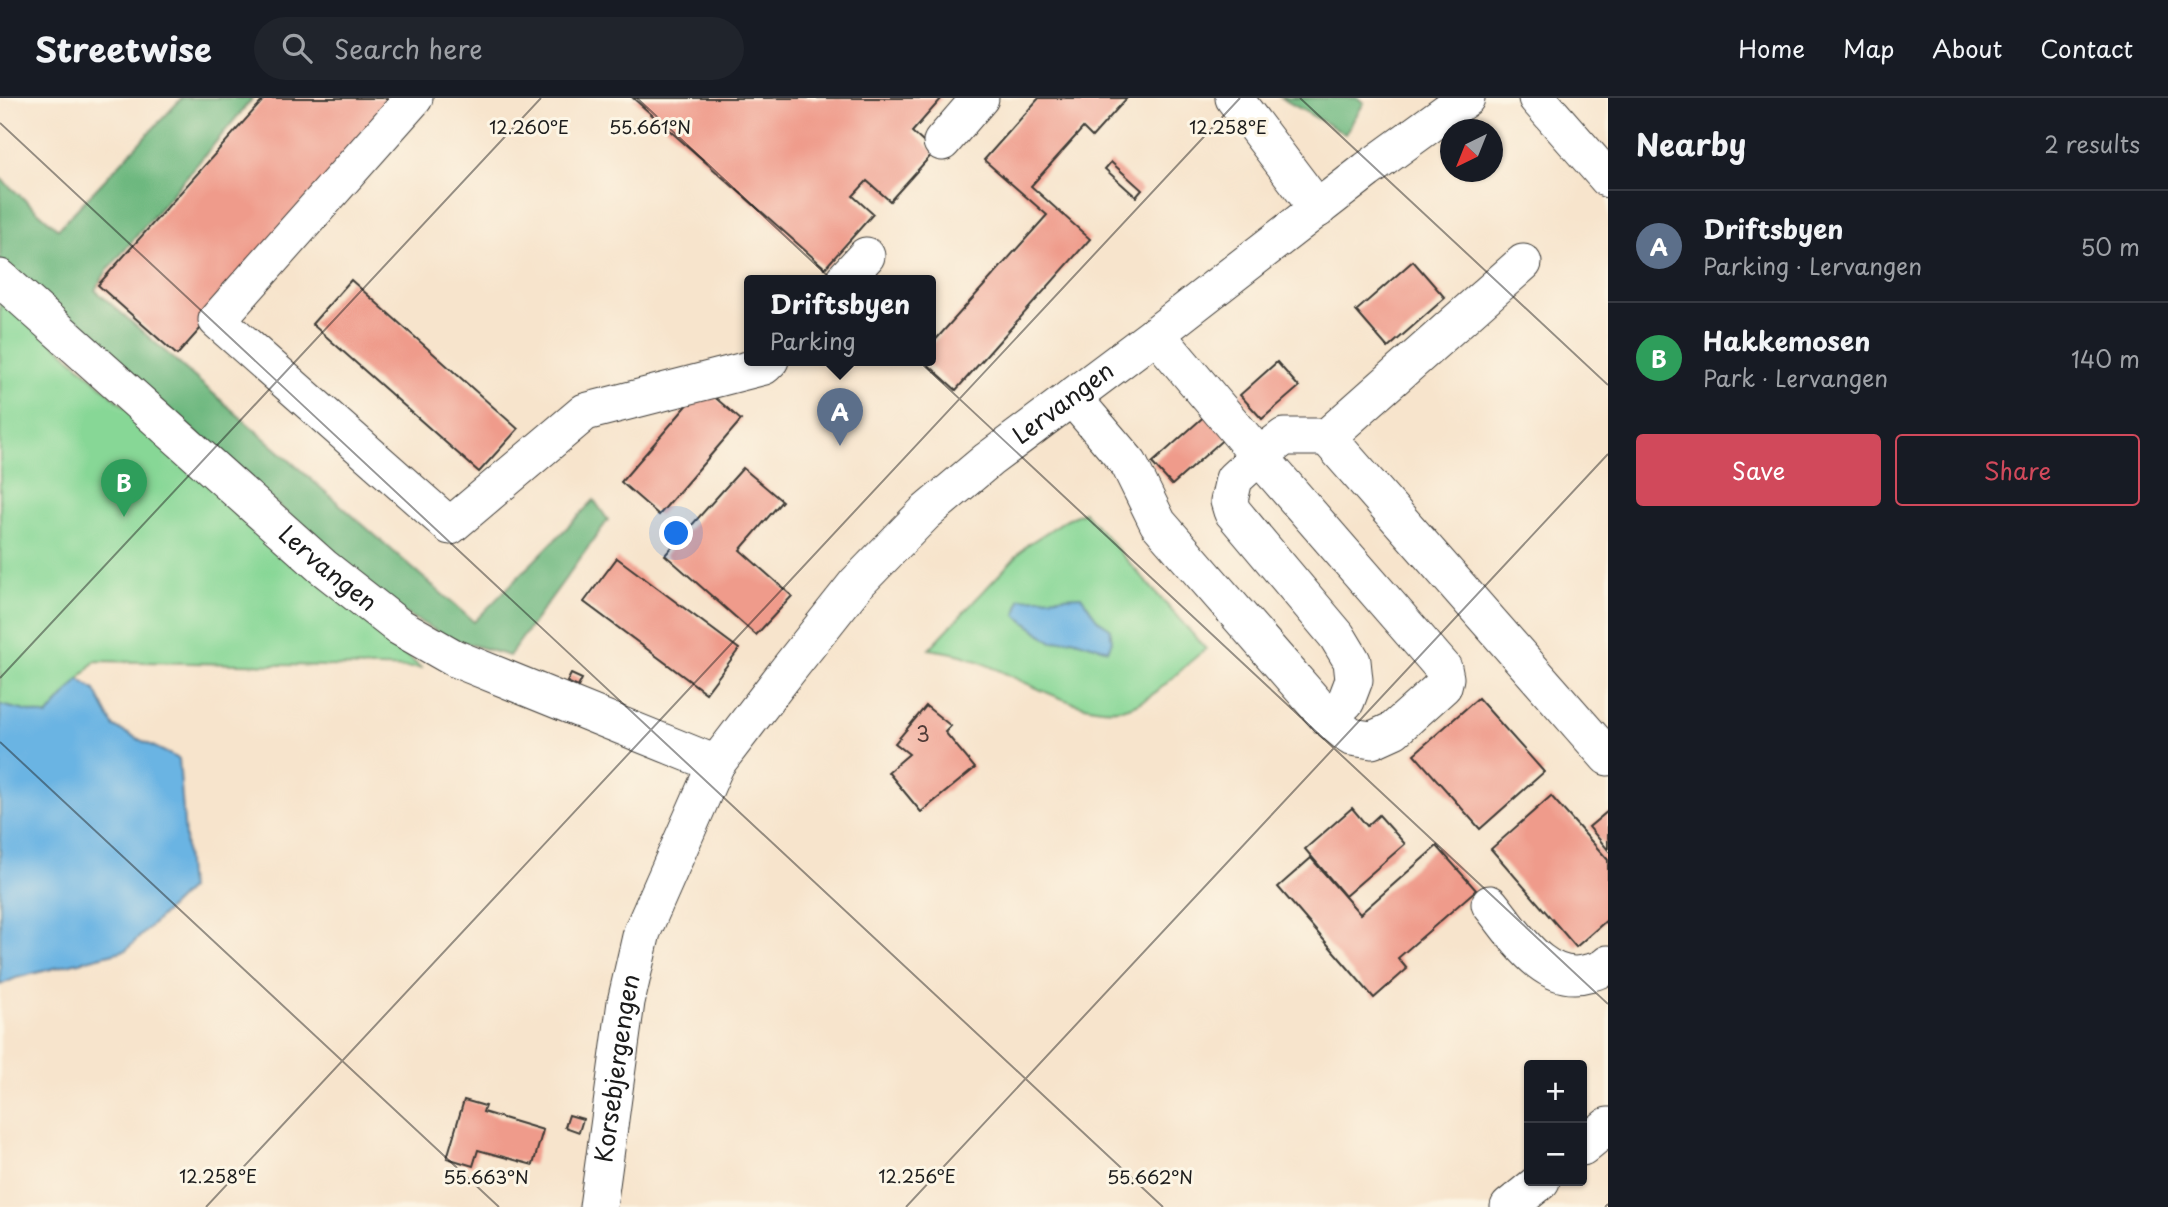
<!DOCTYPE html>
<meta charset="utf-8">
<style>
:root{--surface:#171b24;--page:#20242c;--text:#f1f3f6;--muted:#9ea1a6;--line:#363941;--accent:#d1495b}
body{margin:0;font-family:"Playpen Sans",sans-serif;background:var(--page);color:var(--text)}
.controls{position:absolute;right:21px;bottom:21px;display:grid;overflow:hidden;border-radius:7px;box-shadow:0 2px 5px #0004}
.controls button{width:63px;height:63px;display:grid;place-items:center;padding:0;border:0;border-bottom:2px solid var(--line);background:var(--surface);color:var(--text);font:35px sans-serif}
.compass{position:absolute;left:1440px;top:21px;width:63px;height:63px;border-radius:50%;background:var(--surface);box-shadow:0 2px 5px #0004;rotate:223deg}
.you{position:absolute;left:677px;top:436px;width:24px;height:24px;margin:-18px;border:5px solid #fff;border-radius:50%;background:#1a73e8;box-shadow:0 0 0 10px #1a73e833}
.badge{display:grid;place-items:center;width:46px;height:46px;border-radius:50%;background:var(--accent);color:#fff;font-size:23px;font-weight:700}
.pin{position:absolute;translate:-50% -58px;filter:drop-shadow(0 2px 4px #0008)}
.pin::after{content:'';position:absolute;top:37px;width:24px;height:21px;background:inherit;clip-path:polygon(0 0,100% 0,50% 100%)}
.popup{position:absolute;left:744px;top:177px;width:192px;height:91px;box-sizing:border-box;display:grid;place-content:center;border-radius:7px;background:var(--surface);filter:drop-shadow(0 2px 5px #0005);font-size:23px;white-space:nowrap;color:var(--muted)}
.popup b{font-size:26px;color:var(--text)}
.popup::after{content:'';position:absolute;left:50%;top:100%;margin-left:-14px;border:14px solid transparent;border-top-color:var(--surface)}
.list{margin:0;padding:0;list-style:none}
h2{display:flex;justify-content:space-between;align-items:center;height:91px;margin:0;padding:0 28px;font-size:30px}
h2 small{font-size:23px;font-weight:400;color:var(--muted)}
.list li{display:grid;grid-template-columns:46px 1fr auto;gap:21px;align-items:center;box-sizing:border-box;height:112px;padding:0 28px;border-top:2px solid var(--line)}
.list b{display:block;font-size:26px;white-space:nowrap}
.list p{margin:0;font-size:23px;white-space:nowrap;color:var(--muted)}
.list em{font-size:23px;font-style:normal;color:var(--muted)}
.actions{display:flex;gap:14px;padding:21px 28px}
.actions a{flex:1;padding:16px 0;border:2px solid var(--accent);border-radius:7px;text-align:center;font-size:24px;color:var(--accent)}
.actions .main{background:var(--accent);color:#fff}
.icon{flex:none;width:38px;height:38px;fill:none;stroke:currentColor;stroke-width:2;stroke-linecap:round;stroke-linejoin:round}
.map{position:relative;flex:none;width:1608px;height:1109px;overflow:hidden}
header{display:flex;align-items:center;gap:42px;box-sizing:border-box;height:98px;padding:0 35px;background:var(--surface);border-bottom:2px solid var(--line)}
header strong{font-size:33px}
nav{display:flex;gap:38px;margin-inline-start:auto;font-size:24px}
.search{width:490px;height:63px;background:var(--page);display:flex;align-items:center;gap:18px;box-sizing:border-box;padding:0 24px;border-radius:38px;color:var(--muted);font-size:26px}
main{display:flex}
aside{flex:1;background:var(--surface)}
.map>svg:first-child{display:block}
.green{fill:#87d796;stroke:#527a59;stroke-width:2}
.forest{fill:#6db87f;stroke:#446a4e;stroke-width:2}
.water{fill:#6ab4e3;stroke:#436880;stroke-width:2}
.building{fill:#ef9b8b}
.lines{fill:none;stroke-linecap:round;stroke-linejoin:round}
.minor-casing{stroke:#3d3a36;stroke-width:39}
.minor{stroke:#fff;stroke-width:37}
.ticks{fill:none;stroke:#1c1c1c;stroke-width:2;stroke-opacity:0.45}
.labels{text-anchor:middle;stroke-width:6;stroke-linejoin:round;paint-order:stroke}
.number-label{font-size:21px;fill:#513c38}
.street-label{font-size:24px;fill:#1c1c1c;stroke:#fcf5e5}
.ticks-label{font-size:18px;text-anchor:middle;fill:#1c1c1c;stroke:#fcf5e5;stroke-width:6;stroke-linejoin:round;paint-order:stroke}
</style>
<header>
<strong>Streetwise</strong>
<div class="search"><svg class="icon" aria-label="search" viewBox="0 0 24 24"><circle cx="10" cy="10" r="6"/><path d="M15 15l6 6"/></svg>Search here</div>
<nav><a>Home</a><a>Map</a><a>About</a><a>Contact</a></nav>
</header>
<main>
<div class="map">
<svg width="1608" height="1109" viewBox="0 0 1608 1109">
<rect width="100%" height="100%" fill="#fcf5e5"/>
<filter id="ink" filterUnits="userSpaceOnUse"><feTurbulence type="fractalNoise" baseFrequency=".0143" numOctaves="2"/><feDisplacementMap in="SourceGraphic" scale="14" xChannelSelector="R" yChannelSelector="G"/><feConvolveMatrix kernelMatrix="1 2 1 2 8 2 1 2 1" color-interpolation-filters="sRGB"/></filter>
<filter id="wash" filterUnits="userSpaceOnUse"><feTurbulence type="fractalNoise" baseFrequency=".00686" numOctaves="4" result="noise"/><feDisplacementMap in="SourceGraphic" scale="28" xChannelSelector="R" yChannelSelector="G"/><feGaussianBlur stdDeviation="1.57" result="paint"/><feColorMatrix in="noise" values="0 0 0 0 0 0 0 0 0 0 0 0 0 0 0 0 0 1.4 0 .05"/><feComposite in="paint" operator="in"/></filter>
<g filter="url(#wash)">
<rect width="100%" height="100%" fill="#f7e4cc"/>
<!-- green -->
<g class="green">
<polygon points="0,197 324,487 421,570 95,563 47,618 0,607"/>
<path d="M 1084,414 L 1206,551 C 1181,569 1162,595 1134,607 C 1087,628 1007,570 961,557 C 951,554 940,553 929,551 L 1027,447 L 1067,421 Z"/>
</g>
<!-- forest -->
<g class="forest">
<polygon points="182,0 253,0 106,174 95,192 474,524 594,402 608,422 509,558 449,540 392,508 0,162 0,80 58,131"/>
<polygon points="1281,0 1358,0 1364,5 1345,36"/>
</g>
<!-- water -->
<g class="water">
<polygon points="1081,498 1098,522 1110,530 1112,543 1108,552 1072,541 1052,544 1016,517 1020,501"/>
<polygon points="79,581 95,592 114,629 179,661 189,791 126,852 16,880 0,887 0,607 47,618"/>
</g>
<g id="blocks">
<!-- building -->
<g class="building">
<polygon points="265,0 406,0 177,257 98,187"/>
<polygon points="633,0 942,0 912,34 934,54 890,103 867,83 853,98 873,116 825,170"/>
<polygon points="1039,0 1127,0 1092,39 1083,30 1031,88 1090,141 956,292 923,262 931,262 931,247 1047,117 984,62"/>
<polygon points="1111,64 1142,92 1136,99 1105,71"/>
<polygon points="1413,163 1445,200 1388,250 1356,213"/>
<polygon points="351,182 518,331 479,374 312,226"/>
<polygon points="1277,264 1299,289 1262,321 1240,297"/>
<polygon points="703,289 741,322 659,417 621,384"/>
<polygon points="1208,315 1227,338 1172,387 1152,365"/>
<polygon points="743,370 782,403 740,452 792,498 756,537 665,457"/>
<polygon points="617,460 739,551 706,595 584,504"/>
<polygon points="571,576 582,581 578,589 567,584"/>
<polygon points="1478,600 1544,674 1480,731 1414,656"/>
<polygon points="926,608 951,628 945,634 975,670 921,714 888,674 909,656 895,645"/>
<polygon points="1551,698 1608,762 1608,821 1576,849 1491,751"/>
<polygon points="1352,710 1367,728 1379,717 1405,746 1345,798 1305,751"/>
<polygon points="1608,713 1608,752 1589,729"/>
<polygon points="1437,748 1476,792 1398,860 1407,871 1374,900 1278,789 1311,760 1360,816"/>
<polygon points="464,1002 485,1008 483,1014 543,1032 533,1067 478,1052 473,1068 447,1060"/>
<polygon points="569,1017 583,1021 579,1034 565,1029"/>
</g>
</g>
</g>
<g filter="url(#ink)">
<use href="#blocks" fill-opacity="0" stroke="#3d3a36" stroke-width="2"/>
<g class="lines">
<!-- minor casing -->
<g class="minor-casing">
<g id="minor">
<polyline points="414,0 217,222 450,428 585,314 764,268 770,262"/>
<polyline points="1234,0 1318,111"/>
<polyline points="1537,0 1608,81"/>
<polyline points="942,44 980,0"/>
<polyline points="1523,165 1327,339 1608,659"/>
<path id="s1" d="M 0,180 L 323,469 L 398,528 L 454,560 L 716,666"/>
<polyline points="844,182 866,158"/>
<polyline points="1072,299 1129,366 1158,425 1328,620 1351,639 1372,642 1394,632 1443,588 1445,580 1443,570 1259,358 1156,236"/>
<polyline points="1327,339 1284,339 1259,358 1234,381 1229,403 1232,413 1337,538 1352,563 1354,582 1346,603 1328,620"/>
<path d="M 1490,806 C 1514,835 1544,888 1588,875 C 1596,873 1602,872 1608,866"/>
<polyline points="1582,1049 1608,1028"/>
<path id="s2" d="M 598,1109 L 626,904 L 642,834 L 716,666 L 788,572 L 856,486 L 925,415 L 988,362 L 1156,236 L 1367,72 L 1466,0"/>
<polyline points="1509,1109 1541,1083"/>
</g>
</g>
<!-- minor -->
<use href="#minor" class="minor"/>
</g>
</g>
<!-- ticks -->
<path class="ticks" d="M 637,0 L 1608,906M 1300,0 L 1608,287M 0,25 L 1163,1109M 0,580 L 541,0M 0,644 L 499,1109M 206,1109 L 1240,0M 906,1109 L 1608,356M 1605,1109 L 1608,1106"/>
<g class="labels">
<!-- number labels -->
<g class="number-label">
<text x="923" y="644">3</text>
</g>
<!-- street labels -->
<g class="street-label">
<text dy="8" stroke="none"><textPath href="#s2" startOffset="966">Lervangen</textPath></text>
<text dy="8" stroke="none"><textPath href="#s1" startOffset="438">Lervangen</textPath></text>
<text dy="8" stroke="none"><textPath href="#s2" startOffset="140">Korsebjergengen</textPath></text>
</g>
</g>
<g class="ticks-label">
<text x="650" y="36">55.661°N</text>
<text x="529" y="36">12.260°E</text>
<text x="1228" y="36">12.258°E</text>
<text x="218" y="1085">12.258°E</text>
<text x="917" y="1085">12.256°E</text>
<text x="486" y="1086">55.663°N</text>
<text x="1150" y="1086">55.662°N</text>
</g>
</svg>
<div class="controls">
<button>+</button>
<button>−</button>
</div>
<svg class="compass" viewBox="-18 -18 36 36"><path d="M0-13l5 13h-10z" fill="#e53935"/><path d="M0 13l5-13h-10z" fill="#9ea1a6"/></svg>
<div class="you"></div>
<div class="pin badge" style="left:840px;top:348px;background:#5c6f8a">A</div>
<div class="popup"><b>Driftsbyen</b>Parking</div>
<div class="pin badge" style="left:124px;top:419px;background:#2e9e5b">B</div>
</div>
<aside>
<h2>Nearby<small>2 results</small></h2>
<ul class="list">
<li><span class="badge" style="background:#5c6f8a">A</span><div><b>Driftsbyen</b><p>Parking · Lervangen</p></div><em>50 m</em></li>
<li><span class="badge" style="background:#2e9e5b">B</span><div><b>Hakkemosen</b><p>Park · Lervangen</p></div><em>140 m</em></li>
</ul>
<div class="actions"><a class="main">Save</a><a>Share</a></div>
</aside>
</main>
